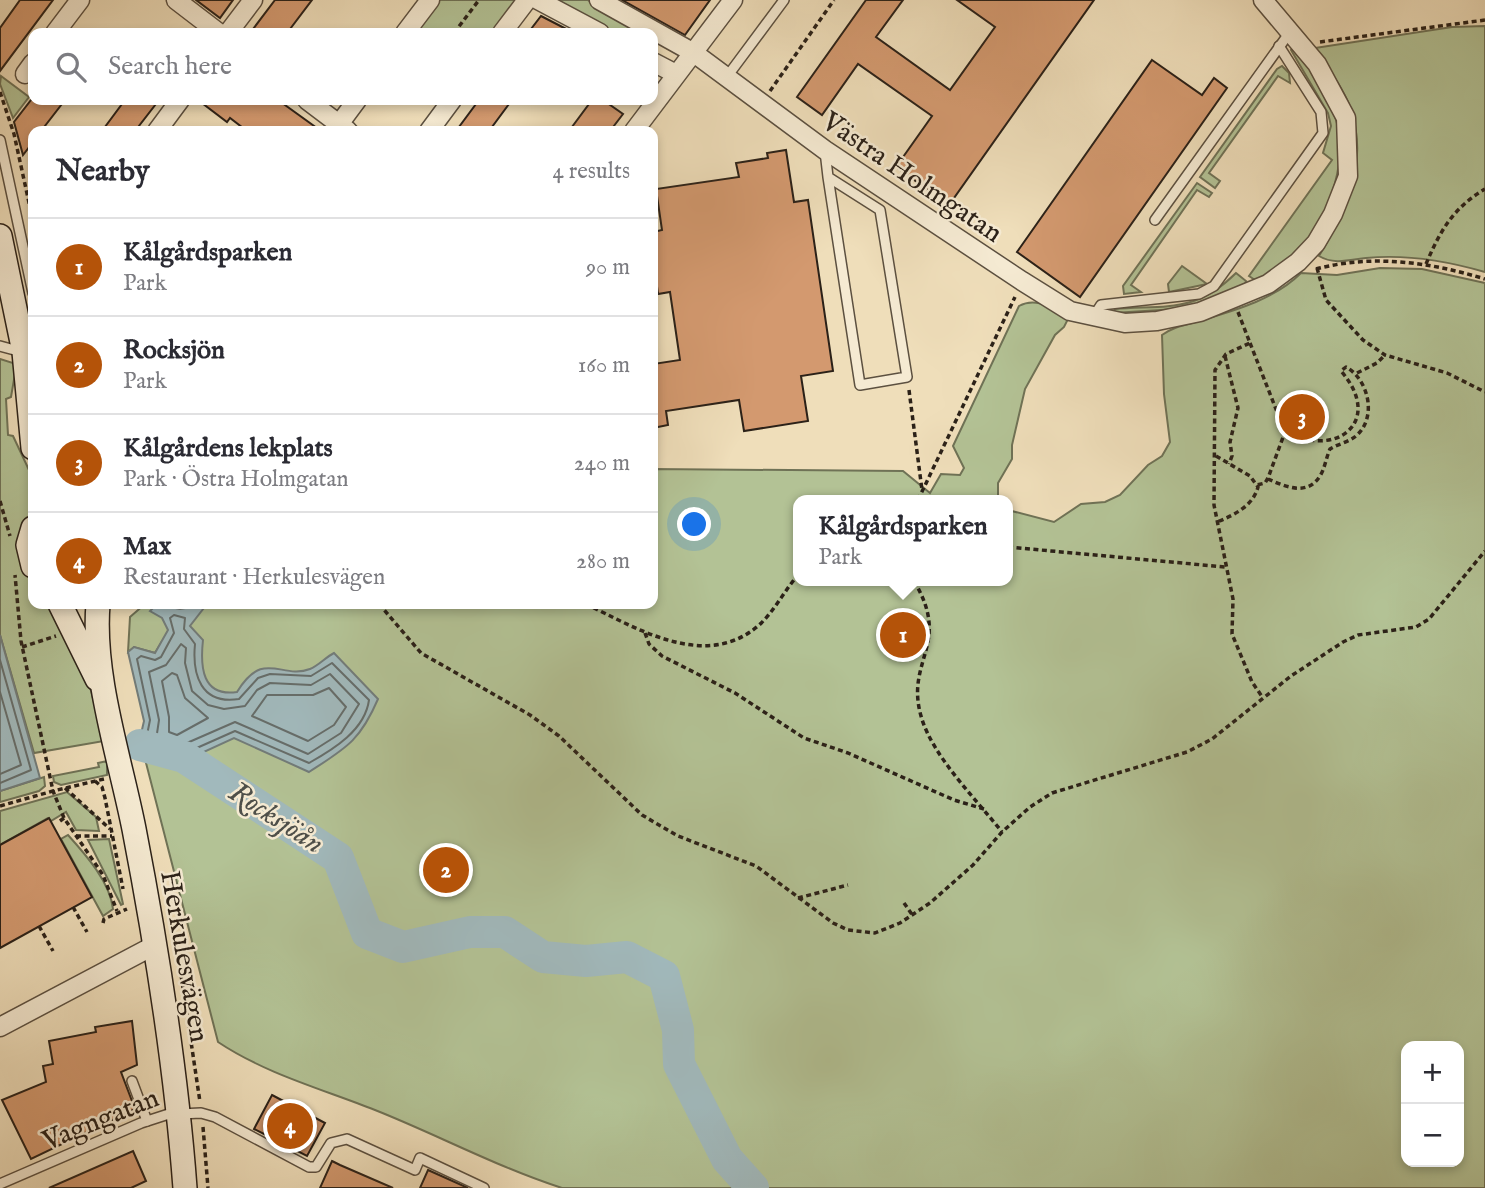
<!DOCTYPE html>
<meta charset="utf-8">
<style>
:root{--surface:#fff;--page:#f2f2f3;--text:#2b2b33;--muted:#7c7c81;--line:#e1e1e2;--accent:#b45309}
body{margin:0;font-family:"IM FELL English",serif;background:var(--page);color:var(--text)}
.controls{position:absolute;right:21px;bottom:21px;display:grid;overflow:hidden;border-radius:14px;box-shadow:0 4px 10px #0003}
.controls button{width:63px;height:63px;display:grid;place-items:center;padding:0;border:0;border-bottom:2px solid var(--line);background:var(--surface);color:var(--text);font:35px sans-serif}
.you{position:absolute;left:695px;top:525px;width:24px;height:24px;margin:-18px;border:5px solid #fff;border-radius:50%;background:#1a73e8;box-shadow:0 0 0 10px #1a73e833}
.badge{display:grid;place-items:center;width:46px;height:46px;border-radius:50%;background:var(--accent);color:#fff;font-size:23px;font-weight:700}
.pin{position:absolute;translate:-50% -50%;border:4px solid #fff;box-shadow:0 2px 7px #0006}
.popup{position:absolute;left:793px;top:495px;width:220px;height:91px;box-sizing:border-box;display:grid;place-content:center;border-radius:14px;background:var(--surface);filter:drop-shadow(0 2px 5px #0005);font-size:23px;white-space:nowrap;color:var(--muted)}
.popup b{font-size:26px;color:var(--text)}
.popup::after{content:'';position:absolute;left:50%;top:100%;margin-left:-14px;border:14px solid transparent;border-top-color:var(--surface)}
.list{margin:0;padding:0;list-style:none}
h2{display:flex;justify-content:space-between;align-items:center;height:91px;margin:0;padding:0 28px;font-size:30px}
h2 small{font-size:23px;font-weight:400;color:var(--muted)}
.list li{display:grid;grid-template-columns:46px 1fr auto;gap:21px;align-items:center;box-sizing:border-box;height:98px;padding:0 28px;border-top:2px solid var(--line)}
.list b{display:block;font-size:26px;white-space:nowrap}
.list p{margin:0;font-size:23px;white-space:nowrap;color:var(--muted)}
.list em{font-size:23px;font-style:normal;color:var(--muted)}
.icon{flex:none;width:38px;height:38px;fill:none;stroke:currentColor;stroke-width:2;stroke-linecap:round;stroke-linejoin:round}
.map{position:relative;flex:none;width:1485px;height:1188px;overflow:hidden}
.search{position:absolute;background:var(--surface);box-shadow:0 4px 10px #0003;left:28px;top:28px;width:630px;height:77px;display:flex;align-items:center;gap:18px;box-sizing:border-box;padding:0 24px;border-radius:14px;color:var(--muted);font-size:26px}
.panel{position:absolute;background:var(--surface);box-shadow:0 4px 10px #0003;left:28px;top:126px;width:630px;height:483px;border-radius:14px}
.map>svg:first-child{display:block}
.green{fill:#b3c295;stroke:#6f7256;stroke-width:2;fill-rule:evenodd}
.water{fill:#a1b9bc;stroke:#727c7a;stroke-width:2}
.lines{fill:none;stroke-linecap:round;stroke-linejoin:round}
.shore{stroke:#666d6a;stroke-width:2}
.river{stroke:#a1b9bc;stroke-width:32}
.building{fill:#d3996f;stroke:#2b2118;stroke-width:2}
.service-casing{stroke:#5c5040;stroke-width:12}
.minor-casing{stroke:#5c5040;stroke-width:21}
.secondary-casing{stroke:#2b2118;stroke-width:26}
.path{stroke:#2b2118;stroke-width:3.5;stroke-dasharray:5 3.5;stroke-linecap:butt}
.service{stroke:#f5ead2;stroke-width:9}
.minor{stroke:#f5ead2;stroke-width:18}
.secondary{stroke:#f5ead2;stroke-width:23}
.labels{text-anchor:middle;stroke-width:5;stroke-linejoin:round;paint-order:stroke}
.street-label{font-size:28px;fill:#2b2118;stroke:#f5ead2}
.water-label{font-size:30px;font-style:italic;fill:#4e4f49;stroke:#f5ead2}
</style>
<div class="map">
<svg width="1485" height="1188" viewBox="0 0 1485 1188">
<rect width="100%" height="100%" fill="#efdeba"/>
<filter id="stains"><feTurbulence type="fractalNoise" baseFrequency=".00286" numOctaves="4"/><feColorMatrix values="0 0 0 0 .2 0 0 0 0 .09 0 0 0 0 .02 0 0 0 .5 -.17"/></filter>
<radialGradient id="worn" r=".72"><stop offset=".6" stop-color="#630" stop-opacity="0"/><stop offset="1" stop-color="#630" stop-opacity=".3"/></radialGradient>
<!-- green -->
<g class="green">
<polygon points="437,0 519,0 495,33 412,33"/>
<polygon points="553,0 588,0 650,33 615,33"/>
<path d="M 1485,26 L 1485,272 C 1447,261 1406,254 1366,258 C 1349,260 1334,265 1319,256 C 1345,212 1368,166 1352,113 C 1346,91 1327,68 1315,48 L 1452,27 Z"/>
<path d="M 1293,48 C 1302,54 1309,68 1315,78 C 1328,97 1339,119 1340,142 C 1342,195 1307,263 1255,280 L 1249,276 L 1332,160 L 1323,153 L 1331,126 L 1328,113 L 1291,50 Z"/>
<polygon points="1282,66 1289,73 1290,83 1278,76 1209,173 1220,181 1215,188 1200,177 1277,69"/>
<polygon points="1,76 29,97 13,118 0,84"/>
<polygon points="1197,183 1212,193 1209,197 1197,190 1131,285 1141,292 1124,294 1123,286"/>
<polygon points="1182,266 1207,284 1169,292 1168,284"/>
<path d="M 1380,268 L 1422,269 L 1485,283 L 1485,1188 L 562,1188 C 497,1167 438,1135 375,1110 C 322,1089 266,1074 218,1042 L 145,759 L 182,762 L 161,643 L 155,653 L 134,647 L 128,652 L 130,617 L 145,604 L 157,604 L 154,606 L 166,605 L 161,604 L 653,604 L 653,469 L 903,471 L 930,493 L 941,474 L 960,475 L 964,468 L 953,446 L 1019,306 C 1037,296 1052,309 1069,317 L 1064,327 L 1055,335 L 1025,389 L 1012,445 L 1012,459 L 998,483 L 998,500 L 798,500 L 798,581 L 1008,581 L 1008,510 L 1054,522 L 1081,504 L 1105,502 L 1120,495 L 1148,465 L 1162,456 L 1170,442 L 1164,394 L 1162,335 C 1174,326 1187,325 1202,320 C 1236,310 1275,299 1301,273 L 1337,275 ZM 1406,1046 L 1459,1046 L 1459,1162 L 1406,1162 Z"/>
<path d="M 1236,273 L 1246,281 L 1245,284 L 1210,303 L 1177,309 L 1113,313 L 1115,309 C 1167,305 1196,313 1236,273 Z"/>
<polygon points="0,359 13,363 16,368 11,397 6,399 8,435 13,436 29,470 31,512 27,524 25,564 33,579 33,604 50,604 90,687 104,741 34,753 0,635"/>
<polygon points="107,761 107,775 61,785 54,782 53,776 99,767 98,763"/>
<polygon points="44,777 45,786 39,791 0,802 0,791"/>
<polygon points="67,792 96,817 99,831 76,830 66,812 51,821 48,818 0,845 0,811"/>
<path d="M 68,835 C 86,855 110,882 113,909 L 103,916 L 61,839 Z"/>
<polygon points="109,839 123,904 121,905 88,840"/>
</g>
<!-- water -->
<g class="water">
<path d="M 157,604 L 180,609 L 207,604 L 190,626 L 203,640 C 200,667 202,697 237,692 C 264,648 281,680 310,669 C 318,666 326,657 334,653 L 378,699 C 360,741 346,748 309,772 L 234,738 L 182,762 L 143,759 L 137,735 L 141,734 L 144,721 L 128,652 L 134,647 L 155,653 L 168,630 L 162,618 L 150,611 Z"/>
<polygon points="0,635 40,778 0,791"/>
</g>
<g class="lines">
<!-- shore -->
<g class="shore">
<path d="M 174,615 L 185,618 L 184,629 L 195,644 C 192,675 201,705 239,699 L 258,678 L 270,674 L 311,676 L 332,663 L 369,700 C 365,730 334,749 309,763 L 235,731 L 181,755 L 150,752 L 146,740 L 150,720 L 137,659 L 141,656 L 155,660 L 161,657 L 174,633 L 170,618 Z"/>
<polygon points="181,644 186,648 185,663 192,691 208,705 224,709 245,706 257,690 270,683 311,685 330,674 359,704 341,733 308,754 235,722 180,746 158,744 156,740 159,720 149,672 166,665"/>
<polyline points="0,660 31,770 0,783"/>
<polygon points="172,673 177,675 185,698 208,718 177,735 169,732 169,717 162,681"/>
<polygon points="329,688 346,707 334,725 308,741 252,716 267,695 313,695"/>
<polyline points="0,692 21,765 0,774"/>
</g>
<!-- river -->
<polyline class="river" points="140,745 184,757 338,858 367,933 403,947 470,932 505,932 543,957 586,961 627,957 664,976 678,1030 679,1064 727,1159 753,1188"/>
</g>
<!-- building -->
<g class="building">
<polygon points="20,0 53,0 0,71 0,28"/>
<polygon points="196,0 233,0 220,18"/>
<polygon points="275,0 312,0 287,33 250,33"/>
<polygon points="622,0 710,0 685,35"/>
<polygon points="866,0 903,0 876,37 950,90 995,27 957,0 1094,0 949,205 896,167 932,116 858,64 822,115 797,97"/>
<polygon points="541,16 574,33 528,33"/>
<polygon points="1152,60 1202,95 1214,78 1227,88 1080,297 1017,252"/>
<polygon points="31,100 65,100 41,131 33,131 33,142 23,155 14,122"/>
<polygon points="125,100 159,100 135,131 102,131"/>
<polygon points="198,100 278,100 321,131 247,131 230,118 227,122"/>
<polygon points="479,100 512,100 489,131 456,131"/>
<polygon points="592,100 603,100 623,114 610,131 569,131"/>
<polygon points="786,150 794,202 808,200 833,371 801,376 808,421 744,431 739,400 666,411 668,425 653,428 653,364 680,360 670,292 658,294 653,256 653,232 662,230 656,189 739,177 736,163 768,158 767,153"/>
<polygon points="49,818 92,897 0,948 0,845"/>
<polygon points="132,1021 137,1065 121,1072 135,1109 31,1159 2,1100 46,1082 43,1066 53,1064 49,1041 96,1032 95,1027"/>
<polygon points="272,1095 325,1123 307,1156 254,1129"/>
<polygon points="133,1151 146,1181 131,1188 49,1188"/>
<polygon points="332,1161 340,1165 393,1188 320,1188"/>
<polygon points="428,1170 468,1188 420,1188"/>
</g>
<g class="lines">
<!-- service casing -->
<g class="service-casing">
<g id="service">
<polyline points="726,78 784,0"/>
<polyline points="0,140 33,293"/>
<polyline points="825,151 828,177 860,385 907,377 880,210 828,177"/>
<polyline points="1155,220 1290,32"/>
<polyline points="1094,316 1101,305 1199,294 1214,286 1323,133 1321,112 1279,46"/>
<polyline points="0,346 22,352"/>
<polyline points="132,1081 147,1121"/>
<polyline points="180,1114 201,1113 215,1117 309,1167 316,1167 331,1143 347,1139 415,1170 420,1158 484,1188"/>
<polyline points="0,1184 141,1123 178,1111"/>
</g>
</g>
<!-- minor casing -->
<g class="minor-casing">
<g id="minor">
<polyline points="176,0 219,33"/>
<polyline points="538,0 600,33"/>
<polyline points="599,0 694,53 825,150 1022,281 1070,311 1125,323 1157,321 1200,312 1268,284 1298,262 1316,243 1333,214 1348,176 1346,118 1317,64 1263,0"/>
<polyline points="55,33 80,0"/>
<polyline points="228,33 253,0"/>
<polyline points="405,33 430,0"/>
<polyline points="502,33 527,0"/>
<polyline points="653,62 676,74"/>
<polyline points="25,74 33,63"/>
<polyline points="307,100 348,131"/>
<polyline points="157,131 180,100"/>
<polyline points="334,131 357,100"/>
<polyline points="429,131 452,100"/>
<polyline points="634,131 733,0"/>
<polyline points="0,1027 155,945"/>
</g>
</g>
<!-- secondary casing -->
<g class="secondary-casing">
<g id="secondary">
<polyline points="0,236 24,352 33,448"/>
<polyline points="33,528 28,545 33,566"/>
<polyline points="60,604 97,679"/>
<path d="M 98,604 C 92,676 120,758 134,829 C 157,948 176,1067 185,1188"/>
</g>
</g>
<!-- path -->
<g class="path">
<polyline points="454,33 479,0"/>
<polyline points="1320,42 1485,20"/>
<polyline points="770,91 834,0"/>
<polyline points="0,92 14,134 33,221"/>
<path d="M 1426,264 C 1440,231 1453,208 1485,189"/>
<polyline points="1317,268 1326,300 1363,340 1385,355 1447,373 1485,392"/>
<path d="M 1316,269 C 1373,254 1429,262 1485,279"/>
<polyline points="1238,312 1250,343 1226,354 1215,370 1214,505 1233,599 1232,634 1252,682 1263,698"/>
<polyline points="1250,343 1285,432 1268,478 1265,483 1257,485"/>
<polyline points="1225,356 1238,408 1230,442 1232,456 1229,464"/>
<polyline points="1357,373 1377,363 1385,355"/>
<polyline points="909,390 922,490"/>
<path d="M 1216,456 L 1250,476 L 1258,487 C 1253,506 1234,515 1217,522"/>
<path d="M 1268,479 C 1284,486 1307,497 1320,476 C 1325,468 1326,458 1330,449 C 1338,444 1349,442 1356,436 C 1378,417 1368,379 1346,367 L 1341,371 C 1386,423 1333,460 1285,430"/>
<polyline points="918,500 1015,297"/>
<polyline points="0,501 10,536"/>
<polyline points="1008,547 1225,567"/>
<path d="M 914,581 C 952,644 905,660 921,716 C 932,756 976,799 1002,832"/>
<polyline points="379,604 421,653 530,715 559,736 642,815 678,836 756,866 833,923 848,930 875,933 900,923 930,903 973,865 1002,832 1030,807 1052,793 1187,752 1212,739 1291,676 1343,642 1358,635 1416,627 1429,619 1485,551"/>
<path d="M 586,604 C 636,628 705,671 758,626 C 774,612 784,591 798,575"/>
<polyline points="645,633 649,644 662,656 735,693 804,738 848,753 954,800 984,809"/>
<polyline points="22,647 56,636"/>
<polyline points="95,781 102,787 105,798 123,889"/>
<polyline points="65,788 110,829"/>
<polyline points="0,806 53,791 21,641 15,575"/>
<polyline points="64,818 53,791 104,779"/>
<polyline points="60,821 64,818 103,875 117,911"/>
<polyline points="76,836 112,836"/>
<polyline points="798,898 848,885"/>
<polyline points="904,903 913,916"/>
<polyline points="73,907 87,932"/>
<polyline points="103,923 104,919 127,909"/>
<polyline points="39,926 53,951"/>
<polyline points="180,968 200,1102"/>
<polyline points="203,1127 208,1188"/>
</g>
<!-- service -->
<use href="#service" class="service"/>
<!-- minor -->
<use href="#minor" class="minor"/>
<!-- secondary -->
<use href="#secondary" class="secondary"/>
</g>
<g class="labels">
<!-- street labels -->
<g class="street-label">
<text transform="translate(913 176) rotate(34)" y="10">Västra Holmgatan</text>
<text transform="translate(186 956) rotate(80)" y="10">Herkulesvägen</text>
<text transform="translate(100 1118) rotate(-22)" y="10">Vagngatan</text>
</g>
<!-- water labels -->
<g class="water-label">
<text transform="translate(277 817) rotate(33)" y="10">Rocksjöån</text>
</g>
</g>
<rect width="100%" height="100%" filter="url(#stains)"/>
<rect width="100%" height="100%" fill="url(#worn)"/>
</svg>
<div class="controls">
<button>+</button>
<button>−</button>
</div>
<div class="you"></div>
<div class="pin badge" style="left:903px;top:635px">1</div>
<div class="popup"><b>Kålgårdsparken</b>Park</div>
<div class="pin badge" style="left:446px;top:870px">2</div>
<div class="pin badge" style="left:1302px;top:417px">3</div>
<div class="pin badge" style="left:290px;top:1126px">4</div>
<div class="search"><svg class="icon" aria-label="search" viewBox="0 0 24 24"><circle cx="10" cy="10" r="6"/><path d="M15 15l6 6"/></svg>Search here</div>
<section class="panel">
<h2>Nearby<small>4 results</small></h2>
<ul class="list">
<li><span class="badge">1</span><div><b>Kålgårdsparken</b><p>Park</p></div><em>90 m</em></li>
<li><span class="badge">2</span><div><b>Rocksjön</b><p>Park</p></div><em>160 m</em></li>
<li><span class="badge">3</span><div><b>Kålgårdens lekplats</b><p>Park · Östra Holmgatan</p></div><em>240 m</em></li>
<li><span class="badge">4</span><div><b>Max</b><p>Restaurant · Herkulesvägen</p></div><em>280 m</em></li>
</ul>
</section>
</div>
